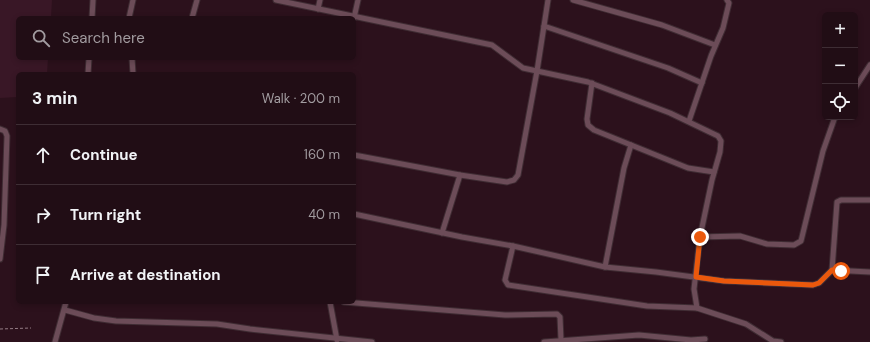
<!DOCTYPE html>
<meta charset="utf-8">
<style>
:root{--surface:#210d15;--page:#29161e;--text:#f1f3f6;--muted:#a29ca0;--line:#3e2d34}
body{margin:0;font-family:"DM Sans",sans-serif;background:var(--page);color:var(--text)}
.controls{position:absolute;right:12px;top:12px;display:grid;overflow:hidden;border-radius:6px;box-shadow:0 2px 6px #0003}
.controls button{width:36px;height:36px;display:grid;place-items:center;padding:0;border:0;border-bottom:1px solid var(--line);background:var(--surface);color:var(--text);font:20px sans-serif}
.stop{position:absolute;width:12px;height:12px;margin:-9px;border:3px solid #ea580c;border-radius:50%;background:#fff}
.stop.end{background:#ea580c;border-color:#fff;box-shadow:0 1px 4px #0008}
.list{margin:0;padding:0;list-style:none}
h2{display:flex;justify-content:space-between;align-items:center;height:52px;margin:0;padding:0 16px;font-size:17px}
h2 small{font-size:13px;font-weight:400;color:var(--muted)}
.list li{display:grid;grid-template-columns:26px 1fr auto;gap:12px;align-items:center;box-sizing:border-box;height:60px;padding:0 16px;border-top:1px solid var(--line)}
.list b{display:block;font-size:15px;white-space:nowrap}
.list em{font-size:13px;font-style:normal;color:var(--muted)}
.icon{flex:none;width:22px;height:22px;fill:none;stroke:currentColor;stroke-width:2;stroke-linecap:round;stroke-linejoin:round}
.map{position:relative;flex:none;width:870px;height:342px;overflow:hidden}
.search{position:absolute;background:var(--surface);box-shadow:0 2px 6px #0003;left:16px;top:16px;width:340px;height:44px;display:flex;align-items:center;gap:10px;box-sizing:border-box;padding:0 14px;border-radius:6px;color:var(--muted);font-size:15px}
.panel{position:absolute;background:var(--surface);box-shadow:0 2px 6px #0003;left:16px;top:72px;width:340px;height:232px;border-radius:6px}
.map>svg:first-child{display:block}
.built{fill:#391726}
.lines{fill:none;stroke-linecap:round;stroke-linejoin:round}
.street-casing{stroke:#3f2c33;stroke-width:7}
.path{stroke:#947c85;stroke-width:1;stroke-dasharray:3 2;stroke-linecap:butt}
.street{stroke:#6c4c58;stroke-width:5}
.route{stroke:#ea580c;stroke-width:5}
</style>
<div class="map">
<svg width="870" height="342" viewBox="0 0 870 342">
<rect width="100%" height="100%" fill="#2c111c"/>
<!-- built -->
<polygon class="built" points="0,0 52,0 51,18 18,18 18,58 48,58 47,74 18,74 18,97 0,98"/>
<g class="lines">
<!-- street casing -->
<g class="street-casing">
<g id="street">
<polyline points="276,0 492,45 523,68 588,82 670,113 718,136 721,141 720,152 712,180 700,237 694,289 697,308"/>
<polyline points="573,0 662,25 715,45"/>
<polyline points="318,9 320,0"/>
<polyline points="92,18 93,0"/>
<polyline points="129,18 133,0"/>
<polyline points="192,18 197,0"/>
<polyline points="354,18 358,0"/>
<polyline points="544,26 668,68 702,83"/>
<polyline points="132,58 133,74"/>
<polyline points="88,74 89,58"/>
<polyline points="592,83 587,119 588,125 594,130 688,168 714,172"/>
<polyline points="855,88 870,65"/>
<polyline points="689,121 711,56 723,28 729,3 727,0"/>
<polyline points="0,129 5,131 7,136 4,225 0,259"/>
<polyline points="354,155 460,175 507,182 514,180 518,175 537,71 548,0"/>
<polyline points="354,214 462,237 513,246 605,267 656,272 724,281 813,285 819,283 832,270 870,272"/>
<polyline points="442,233 460,175"/>
<polyline points="700,237 740,236 767,244 794,245 801,241 823,151 835,117"/>
<polyline points="513,246 505,280 508,285 647,306 697,308 746,324 773,341 781,342"/>
<polyline points="605,267 624,168 631,145"/>
<polyline points="832,270 837,202 841,200 870,200"/>
<polyline points="330,302 337,340"/>
<polyline points="344,302 505,315 557,314 560,317 561,340"/>
<polyline points="65,310 94,318 116,321 217,324 250,329 372,342"/>
<polyline points="55,342 66,302"/>
<polyline points="544,342 639,335 691,340 705,339"/>
</g>
</g>
<!-- path -->
<polyline class="path" points="0,329 31,328"/>
<!-- street -->
<use href="#street" class="street"/>
</g>
<g class="lines">
<!-- route -->
<polyline class="route" points="700,237 696,277 724,281 813,285 819,283 832,270 841,271"/>
</g>
</svg>
<div class="controls">
<button>+</button>
<button>−</button>
<button><svg class="icon" aria-label="locate" viewBox="0 0 24 24"><circle cx="12" cy="12" r="6"/><path d="M12 2v4M12 18v4M2 12h4M18 12h4"/></svg></button>
</div>
<div class="stop" style="left:841px;top:271px"></div>
<div class="stop end" style="left:700px;top:237px"></div>
<div class="search"><svg class="icon" aria-label="search" viewBox="0 0 24 24"><circle cx="10" cy="10" r="6"/><path d="M15 15l6 6"/></svg>Search here</div>
<section class="panel">
<h2>3 min<small>Walk · 200 m</small></h2>
<ul class="list">
<li><svg class="icon" aria-label="ahead" viewBox="0 0 24 24"><path d="M12 20V5M6 11l6-6 6 6"/></svg><div><b>Continue</b></div><em>160 m</em></li>
<li><svg class="icon" aria-label="right" viewBox="0 0 24 24"><path d="M7 20v-9h11M14 6l5 5-5 5"/></svg><div><b>Turn right</b></div><em>40 m</em></li>
<li><svg class="icon" aria-label="arrive" viewBox="0 0 24 24"><path d="M6 21V4h12l-3 4 3 4H6"/></svg><div><b>Arrive at destination</b></div></li>
</ul>
</section>
</div>
